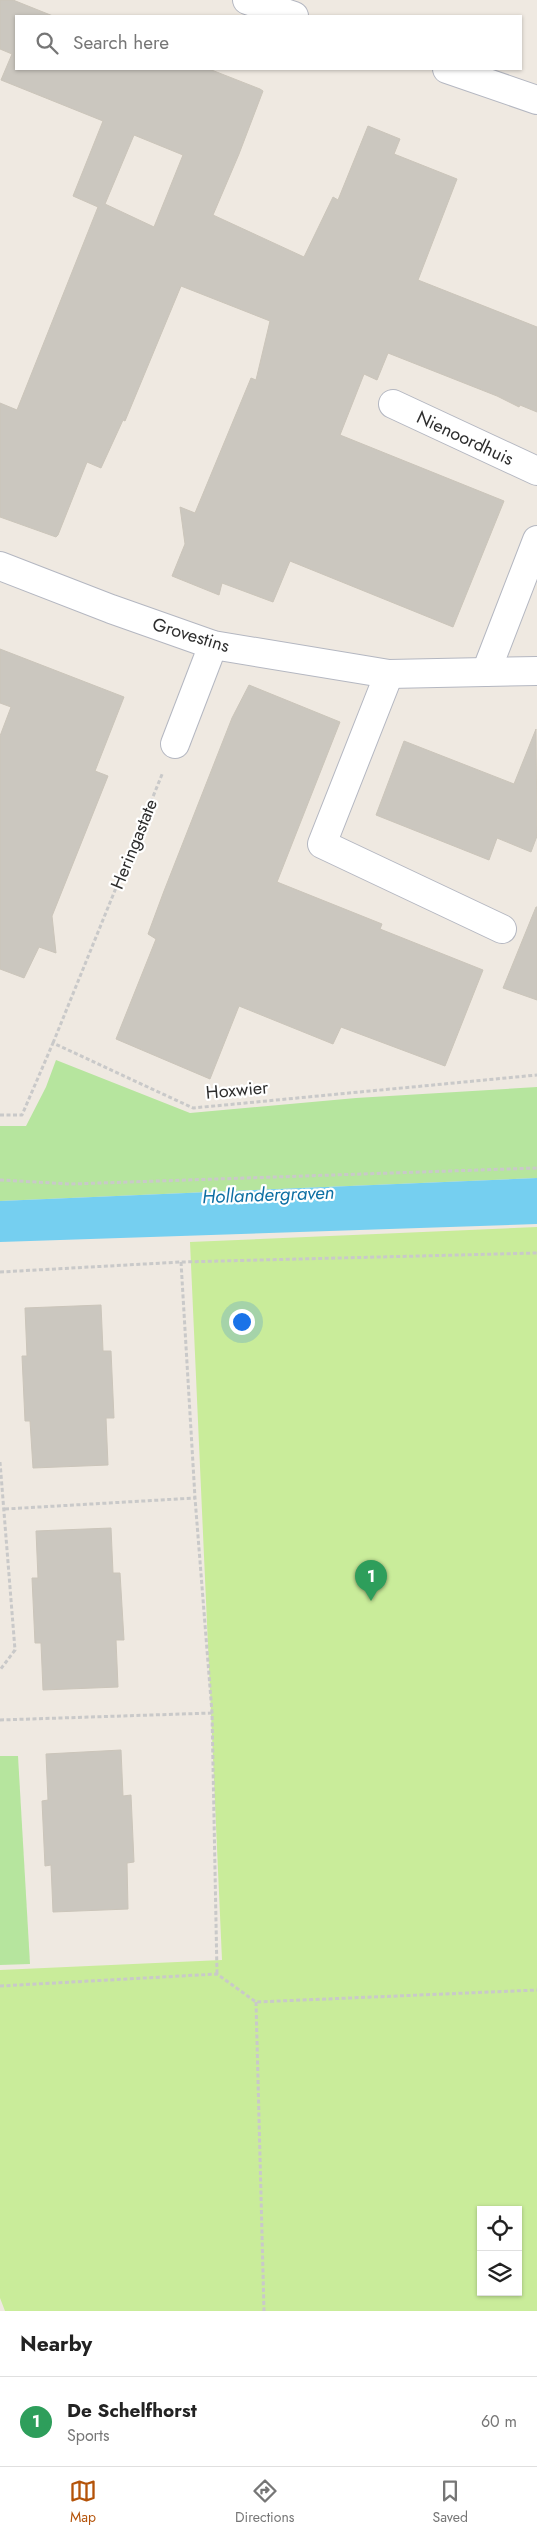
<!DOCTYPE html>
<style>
:root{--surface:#fff;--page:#f6f6f6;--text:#222;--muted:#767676;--line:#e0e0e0;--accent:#b45309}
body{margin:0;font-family:Jost,sans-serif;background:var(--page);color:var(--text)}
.controls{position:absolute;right:15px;bottom:15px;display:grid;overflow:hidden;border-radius:0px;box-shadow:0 1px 4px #0004}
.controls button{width:45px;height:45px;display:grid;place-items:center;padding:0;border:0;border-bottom:1px solid var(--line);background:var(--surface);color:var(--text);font:25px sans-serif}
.you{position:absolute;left:241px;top:1321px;width:18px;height:18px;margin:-12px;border:4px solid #fff;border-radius:50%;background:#1a73e8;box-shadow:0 0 0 8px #1a73e833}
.badge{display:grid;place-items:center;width:32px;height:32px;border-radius:50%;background:var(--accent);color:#fff;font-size:16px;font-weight:700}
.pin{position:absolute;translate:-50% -41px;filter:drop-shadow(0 1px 2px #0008)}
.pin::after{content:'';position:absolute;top:26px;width:18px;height:15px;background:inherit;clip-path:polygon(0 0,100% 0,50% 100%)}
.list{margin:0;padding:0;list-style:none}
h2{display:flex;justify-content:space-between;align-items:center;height:65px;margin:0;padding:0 20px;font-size:21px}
h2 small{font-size:16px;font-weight:400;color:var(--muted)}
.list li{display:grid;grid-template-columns:32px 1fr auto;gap:15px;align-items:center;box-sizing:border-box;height:90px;padding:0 20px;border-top:1px solid var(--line)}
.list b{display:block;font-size:19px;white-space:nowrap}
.list p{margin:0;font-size:16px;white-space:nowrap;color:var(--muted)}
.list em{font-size:16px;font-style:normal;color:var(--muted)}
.icon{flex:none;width:28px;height:28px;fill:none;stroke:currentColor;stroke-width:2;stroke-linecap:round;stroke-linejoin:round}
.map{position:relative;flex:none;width:537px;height:2311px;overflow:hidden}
.search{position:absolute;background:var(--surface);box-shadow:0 1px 4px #0004;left:15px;right:15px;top:15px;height:55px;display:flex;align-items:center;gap:12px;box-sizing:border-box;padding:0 18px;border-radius:0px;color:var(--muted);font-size:19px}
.sheet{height:155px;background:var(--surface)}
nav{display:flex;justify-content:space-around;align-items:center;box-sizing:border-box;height:70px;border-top:1px solid var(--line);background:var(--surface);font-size:14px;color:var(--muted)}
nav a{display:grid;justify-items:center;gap:2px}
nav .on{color:var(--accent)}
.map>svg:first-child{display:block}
.green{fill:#b6e59e}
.pitch{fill:#c9ec9a;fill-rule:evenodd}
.water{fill:#75cff0}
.building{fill:#cbc7bf;stroke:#cbc5ba;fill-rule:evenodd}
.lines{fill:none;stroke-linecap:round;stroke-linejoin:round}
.street-casing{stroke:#b4b7c1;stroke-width:30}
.path{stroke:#c9c9c9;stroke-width:3;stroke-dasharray:4 2.5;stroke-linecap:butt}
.street{stroke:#fff;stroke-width:28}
.labels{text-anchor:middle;stroke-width:4.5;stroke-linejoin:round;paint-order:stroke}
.street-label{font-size:18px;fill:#2e2e2e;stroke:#fff}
.water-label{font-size:19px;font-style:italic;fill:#0d6fa3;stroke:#fff}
</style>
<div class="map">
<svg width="537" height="2311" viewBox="0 0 537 2311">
<rect width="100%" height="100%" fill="#efe9e1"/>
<!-- green -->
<g class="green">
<polygon points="56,1060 190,1113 356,1098 537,1087 537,1178 0,1201 0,1126 26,1126 46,1087"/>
<polygon points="0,1756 18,1756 30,1964 0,1965"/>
</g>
<!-- pitch -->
<path class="pitch" d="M 537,1227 L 537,2311 L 5,2311 L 0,2298 L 0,1970 L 222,1960 L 190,1242 ZM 481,2210 L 518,2210 L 518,2292 L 481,2292 Z"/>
<!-- water -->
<polygon class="water" points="537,1178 537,1224 0,1242 0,1201"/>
<!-- building -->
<g class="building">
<path d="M 0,0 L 13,0 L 53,16 L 16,16 L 16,69 L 209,69 L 260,89 L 263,91 L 239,154 L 213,215 L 304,257 L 333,197 L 338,200 L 368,126 L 400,139 L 394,154 L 457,179 L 418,280 L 537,327 L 537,412 L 520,405 L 519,407 L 497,396 L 388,353 L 377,380 L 364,374 L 340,435 L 504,501 L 453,627 L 290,561 L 273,602 L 222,583 L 219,595 L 172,576 L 185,544 L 180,507 L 195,513 L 251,378 L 256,380 L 270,321 L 181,286 L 125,421 L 123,420 L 101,468 L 87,462 L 58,535 L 56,537 L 0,517 L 0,403 L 17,410 L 98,207 L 73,196 L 103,121 L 1,80 L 12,54 L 0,49 ZM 134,135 L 183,155 L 154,227 L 105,204 Z"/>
<polygon points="0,649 124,697 95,771 108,776 52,916 56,953 39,947 24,978 0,969 0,736 11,707 0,703"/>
<polygon points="249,685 340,722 277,882 382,924 380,929 483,970 445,1066 341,1027 333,1044 239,1006 210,1079 116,1039 156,939 148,934 164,891 232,718"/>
<polygon points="536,729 537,836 531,852 497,838 489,860 376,815 404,741 514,784"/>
<polygon points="536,907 537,907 537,1000 503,988"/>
<polygon points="101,1305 103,1351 111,1351 114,1418 106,1418 108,1465 33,1468 30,1421 25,1421 22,1356 27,1356 25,1308"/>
<polygon points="111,1528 113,1573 120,1573 124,1640 116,1640 118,1687 43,1690 41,1643 35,1643 32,1578 38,1578 36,1531"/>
<polygon points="121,1750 123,1796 131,1795 134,1862 127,1863 128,1909 53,1912 51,1865 45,1866 42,1801 48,1800 46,1754"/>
</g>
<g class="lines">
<!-- street casing -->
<g class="street-casing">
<g id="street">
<polyline points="247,0 294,16"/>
<polyline points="447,69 537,100"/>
<polyline points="393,404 537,471"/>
<polyline points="0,566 111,609 213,645 389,674 537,671"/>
<polyline points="486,672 537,540"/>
<polyline points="389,674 322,844 502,929"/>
<polyline points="175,744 213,645"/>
</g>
</g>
<!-- path -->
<g class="path">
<polyline points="53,1043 163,772"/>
<polyline points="0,1115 22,1115 53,1043 193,1108 537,1075"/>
<polyline points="0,1180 71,1184 537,1168"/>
<polyline points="181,1262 195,1498 212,1713 217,1974"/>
<polyline points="0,1272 181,1262 537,1253"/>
<polyline points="0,1462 15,1650 0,1670"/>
<polyline points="5,1509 195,1498"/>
<polyline points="0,1720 212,1713"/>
<polyline points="0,1986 217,1974 256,2002 537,1990"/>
<polyline points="256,2002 264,2311"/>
</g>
<!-- street -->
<use href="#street" class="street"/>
</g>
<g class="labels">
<!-- street labels -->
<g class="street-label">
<text transform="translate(465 438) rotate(25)" y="6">Nienoordhuis</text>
<text transform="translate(191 635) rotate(17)" y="6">Grovestins</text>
<text transform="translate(134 844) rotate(-68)" y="6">Heringastate</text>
<text transform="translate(237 1090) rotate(-5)" y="6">Hoxwier</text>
</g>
<!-- water labels -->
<g class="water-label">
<text transform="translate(268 1194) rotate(-2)" y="7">Hollandergraven</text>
</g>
</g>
</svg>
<div class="controls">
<button><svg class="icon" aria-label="locate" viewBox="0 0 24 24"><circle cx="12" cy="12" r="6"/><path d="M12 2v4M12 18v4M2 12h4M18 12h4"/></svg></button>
<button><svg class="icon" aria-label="layers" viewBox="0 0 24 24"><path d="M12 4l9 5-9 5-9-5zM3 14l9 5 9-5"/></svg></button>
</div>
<div class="you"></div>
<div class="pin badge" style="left:371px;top:1601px;background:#2e9e5b">1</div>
<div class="search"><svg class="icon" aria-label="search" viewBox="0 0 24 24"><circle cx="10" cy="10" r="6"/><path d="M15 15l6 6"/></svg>Search here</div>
</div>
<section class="sheet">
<h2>Nearby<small></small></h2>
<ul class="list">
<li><span class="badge" style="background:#2e9e5b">1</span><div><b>De Schelfhorst</b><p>Sports</p></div><em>60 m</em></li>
</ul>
</section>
<nav>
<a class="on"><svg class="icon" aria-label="map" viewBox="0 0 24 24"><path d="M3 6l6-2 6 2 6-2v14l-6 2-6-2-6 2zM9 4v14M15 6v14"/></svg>Map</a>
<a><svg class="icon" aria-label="directions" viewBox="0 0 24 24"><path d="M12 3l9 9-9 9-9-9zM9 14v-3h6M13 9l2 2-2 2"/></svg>Directions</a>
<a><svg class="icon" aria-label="saved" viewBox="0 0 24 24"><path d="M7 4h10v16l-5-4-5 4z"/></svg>Saved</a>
</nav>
